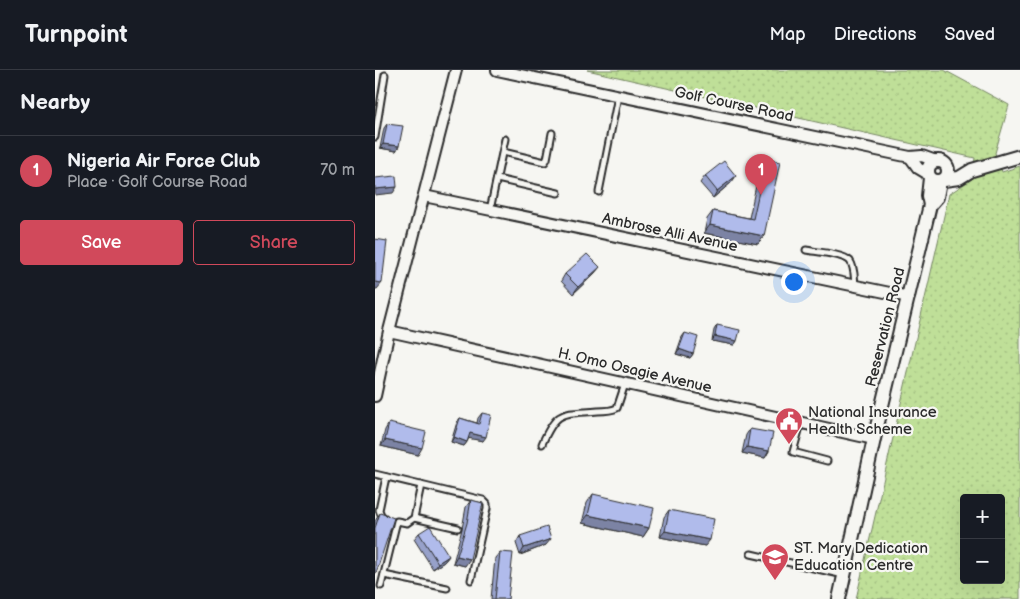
<!DOCTYPE html>
<meta charset="utf-8">
<style>
:root{--surface:#171b24;--page:#20242c;--text:#f1f3f6;--muted:#9ea1a6;--line:#363941;--accent:#d1495b}
body{margin:0;font-family:"Balsamiq Sans",sans-serif;background:var(--page);color:var(--text)}
.controls{position:absolute;right:15px;bottom:15px;display:grid;overflow:hidden;border-radius:5px;box-shadow:0 5px 20px #0002}
.controls button{width:45px;height:45px;display:grid;place-items:center;padding:0;border:0;border-bottom:1px solid var(--line);background:var(--surface);color:var(--text);font:25px sans-serif}
.you{position:absolute;left:418px;top:211px;width:18px;height:18px;margin:-12px;border:4px solid #fff;border-radius:50%;background:#1a73e8;box-shadow:0 0 0 8px #1a73e833}
.badge{display:grid;place-items:center;width:32px;height:32px;border-radius:50%;background:var(--accent);color:#fff;font-size:16px;font-weight:700}
.pin{position:absolute;translate:-50% -41px;filter:drop-shadow(0 1px 2px #0008)}
.pin::after{content:'';position:absolute;top:26px;width:18px;height:15px;background:inherit;clip-path:polygon(0 0,100% 0,50% 100%)}
.list{margin:0;padding:0;list-style:none}
h2{display:flex;justify-content:space-between;align-items:center;height:65px;margin:0;padding:0 20px;font-size:21px}
h2 small{font-size:16px;font-weight:400;color:var(--muted)}
.list li{display:grid;grid-template-columns:32px 1fr auto;gap:15px;align-items:center;box-sizing:border-box;height:70px;padding:0 20px;border-top:1px solid var(--line)}
.list b{display:block;font-size:19px;white-space:nowrap}
.list p{margin:0;font-size:16px;white-space:nowrap;color:var(--muted)}
.list em{font-size:16px;font-style:normal;color:var(--muted)}
.actions{display:flex;gap:10px;padding:15px 20px}
.actions a{flex:1;padding:11px 0;border:1px solid var(--accent);border-radius:5px;text-align:center;font-size:18px;color:var(--accent)}
.actions .main{background:var(--accent);color:#fff}
.map{position:relative;flex:none;width:645px;height:529px;overflow:hidden}
header{display:flex;align-items:center;gap:30px;box-sizing:border-box;height:70px;padding:0 25px;background:var(--surface);border-bottom:1px solid var(--line)}
header strong{font-size:24px}
nav{display:flex;gap:28px;margin-inline-start:auto;font-size:18px}
main{display:flex}
aside{flex:1;background:var(--surface)}
.map>svg:first-child{display:block}
.green{fill:url(#green-dots);stroke:#758562;fill-rule:evenodd}
.lines{fill:none;stroke-linecap:round;stroke-linejoin:round}
.service-casing{stroke:#2b2b2b;stroke-width:9}
.minor-casing{stroke:#2b2b2b;stroke-width:14}
.tertiary-casing{stroke:#2b2b2b;stroke-width:16}
.service{stroke:#f6f6f2;stroke-width:5}
.minor{stroke:#f6f6f2;stroke-width:10}
.tertiary{stroke:#f6f6f2;stroke-width:12}
.wall{fill:#97a1ca;stroke:#2b2b2b}
.shaded-wall{fill:#7b83a4;stroke:#2b2b2b}
.building{fill:#b0bbeb;stroke:#2b2b2b}
.labels{text-anchor:middle;stroke-width:4.5;stroke-linejoin:round;paint-order:stroke}
.street-label{font-size:15px;fill:#2b2b2b;stroke:#f6f6f2}
.poi-label{font-size:15px;fill:#2b2b2b;stroke:#f6f6f2;text-anchor:start}
</style>
<header>
<strong>Turnpoint</strong>
<nav><a>Map</a><a>Directions</a><a>Saved</a></nav>
</header>
<main>
<aside>
<h2>Nearby<small></small></h2>
<ul class="list">
<li><span class="badge">1</span><div><b>Nigeria Air Force Club</b><p>Place · Golf Course Road</p></div><em>70 m</em></li>
</ul>
<div class="actions"><a class="main">Save</a><a>Share</a></div>
</aside>
<div class="map">
<svg width="645" height="529" viewBox="0 0 645 529">
<defs>
<pattern id="green-dots" width="8" height="8" patternUnits="userSpaceOnUse" patternTransform="scale(1.25)"><rect width="8" height="8" fill="#bfdf98"/><path d="M2 2h.1M6 6h.1" fill="none" stroke="#a4c083" stroke-width="1.8" stroke-linecap="round"/></pattern>
</defs>
<rect width="100%" height="100%" fill="#f6f6f2"/>
<filter id="ink" filterUnits="userSpaceOnUse"><feTurbulence type="fractalNoise" baseFrequency=".02" numOctaves="2"/><feDisplacementMap in="SourceGraphic" scale="10" xChannelSelector="R" yChannelSelector="G"/><feConvolveMatrix kernelMatrix="1 2 1 2 8 2 1 2 1" color-interpolation-filters="sRGB"/></filter>
<g filter="url(#ink)">
<!-- green -->
<path class="green" d="M 212,0 L 569,0 L 634,35 L 620,83 L 627,102 L 645,96 L 645,529 L 481,529 L 574,124 L 597,109 L 600,88 ZM 589,428 L 626,428 L 626,510 L 589,510 Z"/>
<g class="lines">
<!-- service casing -->
<g class="service-casing">
<g id="service">
<polyline points="0,67 10,5"/>
<polyline points="128,82 170,92 172,89 177,63"/>
<polyline points="122,109 183,123"/>
<polyline points="224,122 243,26"/>
<polyline points="115,140 130,69"/>
<path d="M 431,180 C 442,182 468,184 475,191 C 480,198 479,208 480,215"/>
<polyline points="426,353 418,382 452,391"/>
<path d="M 167,374 C 182,339 188,344 223,341 C 229,341 236,341 242,338 L 250,314"/>
<polyline points="0,404 108,430 112,434 112,439 96,510"/>
<polyline points="10,448 6,445 4,440 11,407"/>
<polyline points="39,448 83,458"/>
<polyline points="376,484 469,505"/>
<polyline points="9,505 72,518"/>
<polyline points="6,516 22,451 32,453 39,448 46,415"/>
</g>
</g>
<!-- minor casing -->
<g class="minor-casing">
<g id="minor">
<polyline points="122,0 535,87 547,86 561,91"/>
<polyline points="535,87 543,98 553,104"/>
<polyline points="49,126 534,227"/>
<polyline points="14,261 499,369"/>
<polyline points="0,326 14,261 81,0"/>
</g>
</g>
<!-- tertiary casing -->
<g class="tertiary-casing">
<g id="tertiary">
<circle cx="563" cy="101" r="10"/>
<polyline points="569,110 584,108 597,100 645,86"/>
<polyline points="555,135 553,126 555,108"/>
<polyline points="464,529 499,369 555,135 562,127 565,111"/>
</g>
</g>
<!-- service -->
<use href="#service" class="service"/>
<!-- minor -->
<use href="#minor" class="minor"/>
<!-- tertiary -->
<use href="#tertiary" class="tertiary"/>
</g>
<!-- wall -->
<g class="wall">
<polygon points="12,54 24,76 21,81 5,78 9,58"/>
<polygon points="391,89 389,166 383,174 329,163 332,149 338,141 374,148 385,97"/>
<polygon points="330,106 357,112 338,128 325,113"/>
<polygon points="220,203 198,224 186,211 190,204"/>
<polygon points="342,255 362,271 359,275 337,271 339,260"/>
<polygon points="310,263 318,284 315,288 301,284 307,267"/>
<polygon points="107,343 108,371 94,368 92,372 89,376 76,372 82,352 85,348 102,353 103,348"/>
<polygon points="14,353 43,385 6,376 10,360"/>
<polygon points="375,359 394,381 390,388 367,383 371,365"/>
<polygon points="218,424 274,458 268,467 207,453 212,433"/>
<polygon points="96,430 90,496 78,493 87,459 91,437"/>
<polygon points="294,440 330,476 285,467 289,447"/>
<polygon points="5,443 0,504 0,451"/>
<polygon points="44,463 74,486 69,492 58,499 39,469"/>
<polygon points="145,466 171,475 145,485 141,473"/>
<polygon points="125,482 133,529 116,529 120,488"/>
</g>
<!-- shaded-wall -->
<g class="shaded-wall">
<polygon points="8,74 24,76 21,81 5,78"/>
<polygon points="361,106 357,112 338,128 342,121"/>
<polygon points="22,117 18,123 0,125 0,119"/>
<polygon points="335,155 389,166 383,174 329,163"/>
<polygon points="225,197 220,203 198,224 203,217"/>
<polygon points="0,212 7,213 2,219 0,219"/>
<polygon points="340,266 362,271 359,275 337,271"/>
<polygon points="304,279 318,284 315,288 301,284"/>
<polygon points="95,363 111,367 108,371 92,368"/>
<polygon points="79,367 92,372 89,376 76,372"/>
<polygon points="10,370 47,378 43,385 6,376"/>
<polygon points="372,377 394,381 390,388 367,383"/>
<polygon points="213,445 274,458 268,467 207,453"/>
<polygon points="290,461 335,470 330,476 285,467"/>
<polygon points="176,469 171,475 145,485 149,478"/>
<polygon points="74,486 69,492 58,499 63,493"/>
<polygon points="82,486 95,489 90,496 78,493"/>
</g>
<!-- building -->
<g class="building">
<polygon points="12,54 28,56 24,76 8,74"/>
<polygon points="391,89 405,92 389,166 335,155 338,141 378,149"/>
<polygon points="349,91 361,106 342,121 330,106"/>
<polygon points="21,106 22,117 0,119 0,108"/>
<polygon points="0,169 12,171 7,213 0,212"/>
<polygon points="212,184 225,197 203,217 190,204"/>
<polygon points="342,255 365,260 362,271 340,266"/>
<polygon points="310,263 323,267 318,284 304,279"/>
<polygon points="107,343 116,345 111,367 95,363 92,372 79,367 85,348 104,354"/>
<polygon points="14,353 51,362 47,378 10,370"/>
<polygon points="375,359 398,363 394,381 372,377"/>
<polygon points="218,424 279,438 274,458 213,445"/>
<polygon points="96,430 108,433 95,489 82,486 92,453"/>
<polygon points="294,440 339,449 335,470 290,461"/>
<polygon points="5,443 19,448 1,503 0,503 0,458"/>
<polygon points="55,456 74,486 63,493 44,463"/>
<polygon points="172,457 176,469 149,478 145,466"/>
<polygon points="125,482 138,483 133,529 120,529"/>
</g>
</g>
<!-- icons -->
<defs>
<g id="civic-pin" transform="scale(1.4375)"><path d="M0 17L-7.5 6A9.5 9.5 0 1 1 7.5 6Z" fill="#d1495b" stroke="#f6f6f2"/><path d="M-.6-6.5H3V-4.5H.6V-3L4-1V1h2V6H-6V1h2V-1L-.6-3ZM-1.2 2.5V6h2.4V2.5Z" fill="#fff"/></g>
<g id="school-pin" transform="scale(1.4375)"><path d="M0 17L-7.5 6A9.5 9.5 0 1 1 7.5 6Z" fill="#d1495b" stroke="#f6f6f2"/><path d="M0-5L7-2L0 1L-7-2ZM-4 1L0 2.5L4 1V4Q0 6-4 4Z" fill="#fff"/></g>
</defs>
<g fill-rule="evenodd">
<use href="#civic-pin" x="414" y="351"/>
<use href="#school-pin" x="400" y="487"/>
</g>
<g class="labels">
<!-- street labels -->
<g class="street-label">
<text transform="translate(359 34) rotate(12)" y="5">Golf Course Road</text>
<text transform="translate(295 162) rotate(12)" y="5">Ambrose Alli Avenue</text>
<text transform="translate(510 257) rotate(-76)" y="5">Reservation Road</text>
<text transform="translate(260 300) rotate(13)" y="5">H. Omo Osagie Avenue</text>
</g>
<!-- poi labels -->
<g class="poi-label">
<text x="433" y="347">National Insurance<tspan x="433" dy="17">Health Scheme</tspan></text>
<text x="419" y="483">ST. Mary Dedication<tspan x="419" dy="17">Education Centre</tspan></text>
</g>
</g>
</svg>
<div class="controls">
<button>+</button>
<button>−</button>
</div>
<div class="you"></div>
<div class="pin badge" style="left:386px;top:125px">1</div>
</div>
</main>
